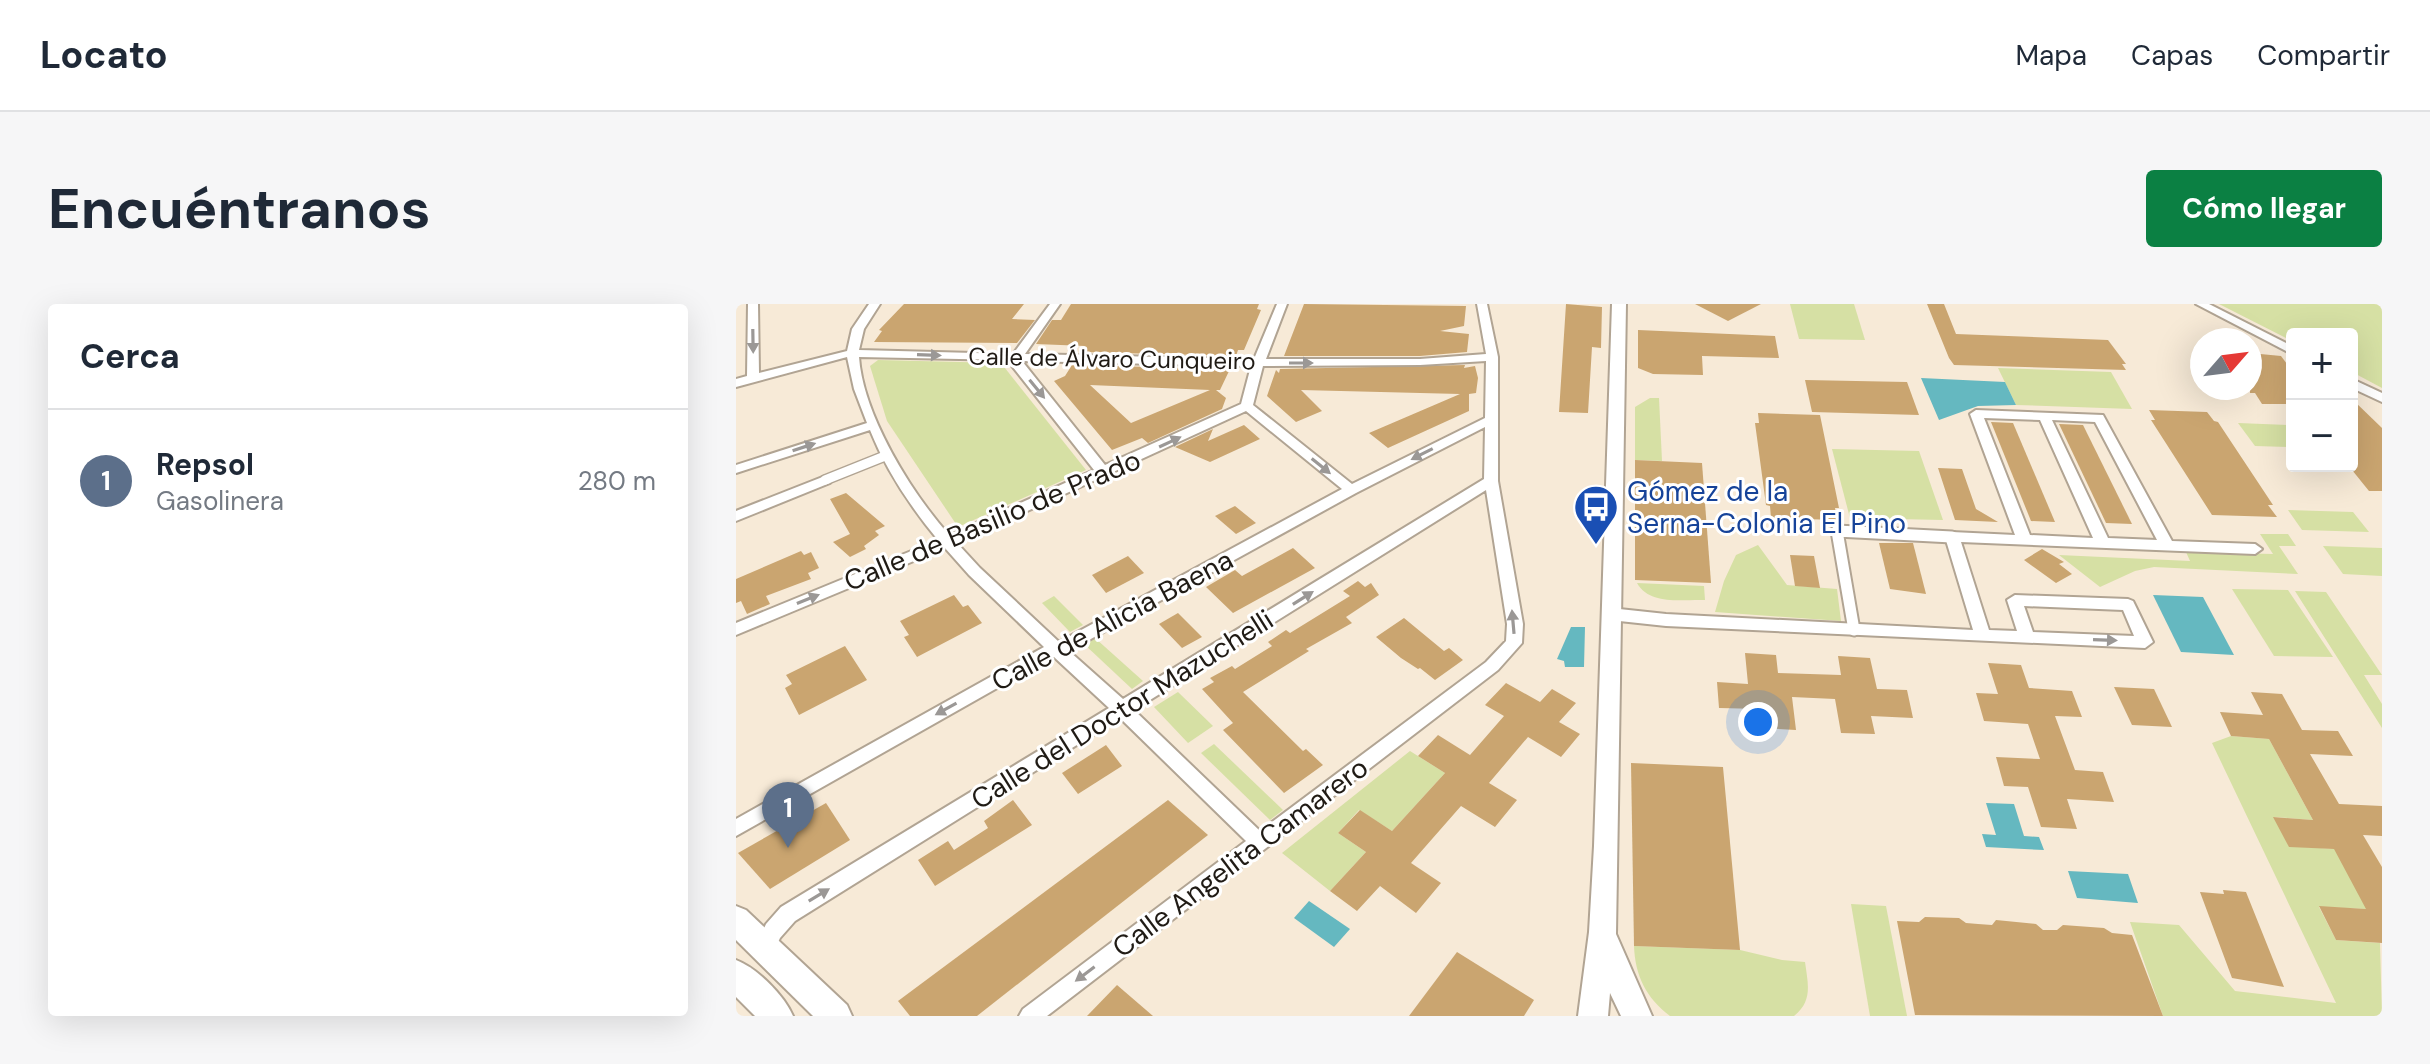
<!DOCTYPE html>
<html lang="es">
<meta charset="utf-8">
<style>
:root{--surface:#fff;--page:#f6f6f7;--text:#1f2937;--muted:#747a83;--line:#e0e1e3;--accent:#0b8043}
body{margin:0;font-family:"DM Sans",sans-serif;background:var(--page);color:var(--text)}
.controls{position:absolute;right:24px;top:24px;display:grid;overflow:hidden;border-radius:8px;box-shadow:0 8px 32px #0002}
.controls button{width:72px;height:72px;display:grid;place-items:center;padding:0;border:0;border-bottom:2px solid var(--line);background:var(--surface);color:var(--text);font:40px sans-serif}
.compass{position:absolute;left:1454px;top:24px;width:72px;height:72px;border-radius:50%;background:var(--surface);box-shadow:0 8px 32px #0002;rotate:62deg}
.you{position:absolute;left:1022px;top:418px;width:28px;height:28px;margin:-20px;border:6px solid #fff;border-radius:50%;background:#1a73e8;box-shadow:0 0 0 12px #1a73e833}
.badge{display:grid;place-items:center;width:52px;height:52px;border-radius:50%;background:var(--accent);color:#fff;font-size:26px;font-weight:700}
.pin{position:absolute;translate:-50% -66px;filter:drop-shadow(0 2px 4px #0008)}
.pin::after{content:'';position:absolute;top:42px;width:28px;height:24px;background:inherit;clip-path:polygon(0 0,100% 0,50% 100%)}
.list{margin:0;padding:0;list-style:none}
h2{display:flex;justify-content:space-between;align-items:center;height:104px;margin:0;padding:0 32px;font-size:34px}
h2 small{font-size:26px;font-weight:400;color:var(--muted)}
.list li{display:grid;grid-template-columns:52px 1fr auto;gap:24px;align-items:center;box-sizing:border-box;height:144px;padding:0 32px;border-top:2px solid var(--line)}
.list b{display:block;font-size:30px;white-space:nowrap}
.list p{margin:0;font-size:26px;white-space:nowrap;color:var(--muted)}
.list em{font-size:26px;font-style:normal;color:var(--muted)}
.map{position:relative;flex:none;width:1646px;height:712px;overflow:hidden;border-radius:8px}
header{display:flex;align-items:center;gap:48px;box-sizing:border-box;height:112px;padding:0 40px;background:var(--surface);border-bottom:2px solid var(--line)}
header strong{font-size:38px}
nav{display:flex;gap:44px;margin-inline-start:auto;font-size:28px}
.intro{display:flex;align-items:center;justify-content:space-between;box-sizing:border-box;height:192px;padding:0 48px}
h1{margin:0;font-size:56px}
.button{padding:20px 36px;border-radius:8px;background:var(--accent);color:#fff;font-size:28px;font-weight:700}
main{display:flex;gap:48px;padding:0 48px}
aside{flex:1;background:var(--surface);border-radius:8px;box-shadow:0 8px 32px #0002}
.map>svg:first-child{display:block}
.green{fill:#d6e0a4}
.water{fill:#65b8c0}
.building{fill:#caa570;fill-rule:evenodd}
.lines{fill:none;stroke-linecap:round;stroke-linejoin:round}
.pedestrian-far1-casing{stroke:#b1a493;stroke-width:12}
.pedestrian-casing{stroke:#b1a493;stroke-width:15}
.minor-casing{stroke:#b1a493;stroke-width:4}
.tertiary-casing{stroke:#b1a493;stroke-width:4}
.secondary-casing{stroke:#b1a493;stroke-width:4}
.pedestrian-far1{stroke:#fff;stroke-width:9}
.pedestrian{stroke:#fff;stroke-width:11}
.minor{fill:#fff;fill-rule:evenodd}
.tertiary{fill:#fff;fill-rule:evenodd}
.secondary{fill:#fff;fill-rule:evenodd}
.oneway{fill:#9b9896}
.labels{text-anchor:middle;stroke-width:6;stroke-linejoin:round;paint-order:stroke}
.far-street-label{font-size:24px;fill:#201b15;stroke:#fff}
.transit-label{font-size:28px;fill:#164399;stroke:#fff;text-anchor:start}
.street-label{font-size:28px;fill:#201b15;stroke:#fff}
</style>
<header>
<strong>Locato</strong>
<nav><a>Mapa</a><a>Capas</a><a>Compartir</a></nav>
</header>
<div class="intro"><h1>Encuéntranos</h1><a class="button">Cómo llegar</a></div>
<main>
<aside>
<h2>Cerca<small></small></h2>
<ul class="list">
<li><span class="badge" style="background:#5c6f8a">1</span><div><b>Repsol</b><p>Gasolinera</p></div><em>280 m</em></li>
</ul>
</aside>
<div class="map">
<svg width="1646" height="712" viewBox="0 0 1646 712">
<rect width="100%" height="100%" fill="#f7ead7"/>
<!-- green -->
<g class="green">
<polygon points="1054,0 1118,0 1129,36 1063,35"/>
<polygon points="1483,0 1646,0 1646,84 1616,68 1616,30 1556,30 1556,37"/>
<polygon points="142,56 265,59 350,166 222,223 151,117 134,62"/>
<polygon points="1262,64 1375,68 1396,105 1280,101"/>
<polygon points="914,94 923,94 926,157 899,156 899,103"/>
<polygon points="1502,119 1555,121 1556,143 1519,142"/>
<polygon points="1096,145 1183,147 1207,216 1114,214"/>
<polygon points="1552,206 1617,208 1633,228 1566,226"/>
<polygon points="1524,230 1552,230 1560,242 1543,242 1562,270 1418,263 1399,267 1364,283 1323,251 1454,257 1450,248 1537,250"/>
<polygon points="1022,241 1051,281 1101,285 1105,317 979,308 988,277 1000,251"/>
<polygon points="1587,242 1646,244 1646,272 1607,270"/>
<path d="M 901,279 L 968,282 L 969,296 C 947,295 914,302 901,279 Z"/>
<polygon points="1496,285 1552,286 1597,353 1538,352"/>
<polygon points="1559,287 1590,288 1646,371 1628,371 1646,400 1646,424"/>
<polygon points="318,292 347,321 334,328 306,299"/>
<polygon points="359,334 407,377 396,385 348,340"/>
<polygon points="442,388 477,422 452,439 418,403"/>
<polygon points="1495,432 1533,435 1577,516 1538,513 1553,542 1599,545 1631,605 1583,603 1600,636 1644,639 1646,712 1427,712 1394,618 1443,621 1499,687 1600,699 1476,439"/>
<polygon points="478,440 547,506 534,516 465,449"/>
<polygon points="674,447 709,469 656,527 623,506 602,529 630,548 594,587 546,549"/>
<polygon points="1115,600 1150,602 1171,712 1134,712"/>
<path d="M 898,642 L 1004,646 L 1046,656 L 1069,658 C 1072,680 1077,697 1058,712 L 934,712 C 910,694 899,671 898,642 Z"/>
</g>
<!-- water -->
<g class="water">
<polygon points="1185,74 1269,78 1280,101 1242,102 1203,116"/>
<polygon points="1417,291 1467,293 1498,351 1445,348"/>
<polygon points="835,323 849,323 848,363 829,363 828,357 821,355"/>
<polygon points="1250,499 1278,500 1288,532 1303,533 1308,546 1250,543 1246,530 1260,531"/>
<polygon points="1332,567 1392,570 1402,599 1341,594"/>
<polygon points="573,597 614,625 598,643 558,614"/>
</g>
<!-- building -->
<g class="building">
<polygon points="168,0 288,0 276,15 299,16 281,39 138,38 146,27 143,26"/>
<polygon points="335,0 523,0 521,5 525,6 508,46 502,46 500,52 345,48 349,42 300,40 316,16 325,16"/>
<polygon points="568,0 730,2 728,22 704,27 733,30 731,48 684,52 548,52"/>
<polygon points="830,0 866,3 865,44 856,43 852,109 823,108"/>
<polygon points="959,0 1025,0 992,17"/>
<polygon points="1191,0 1208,0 1220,30 1372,36 1390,60 1386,60 1390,66 1218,61 1213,54"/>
<polygon points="902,26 1039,32 1043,54 966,52 967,71 917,70 902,64"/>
<polygon points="1514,49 1545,52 1551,60 1556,60 1556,100 1526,100 1519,89 1514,89"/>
<path d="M 336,61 L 494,65 L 484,86 L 480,86 L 490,94 L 486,105 L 412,139 L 406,134 L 376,146 L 318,77 L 329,72 ZM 354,81 L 474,86 L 395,119 Z"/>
<polygon points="729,61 728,64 739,62 742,74 740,89 733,90 733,107 652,144 633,129 724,90 565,86 586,107 560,118 531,92 540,66 543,69 544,65"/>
<polygon points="1069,76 1171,78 1183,111 1076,108"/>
<polygon points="1616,95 1646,124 1646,187 1633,187 1616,166"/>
<polygon points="1413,106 1471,108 1478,117 1482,118 1537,201 1532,201 1541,213 1476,211 1415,116 1419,116"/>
<polygon points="1022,109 1084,111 1103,204 1099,204 1101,216 1035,214 1034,202 1030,201 1019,119 1023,119"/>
<polygon points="1255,118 1277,119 1319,218 1295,217"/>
<polygon points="1323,120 1347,121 1396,220 1370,219"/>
<polygon points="508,121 524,135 474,158 439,143 477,125 472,137"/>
<polygon points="899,156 966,159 975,279 899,276"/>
<polygon points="1202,164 1226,165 1240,205 1262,218 1219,216"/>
<polygon points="110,189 149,222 139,227 143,231 128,242 130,245 114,253 97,238 114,230 94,195"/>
<polygon points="499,202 520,219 500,230 479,212"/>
<polygon points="1143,239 1177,239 1190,290 1154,285"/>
<polygon points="557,244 579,264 497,309 470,283 499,266 506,272"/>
<polygon points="1306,245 1328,258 1323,260 1336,270 1320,279 1288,256"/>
<polygon points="65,247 68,251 75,248 83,264 72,269 75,275 30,292 34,300 11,310 5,297 0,299 0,275"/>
<polygon points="1054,251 1078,252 1084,284 1059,282"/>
<polygon points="392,252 408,269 370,289 356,271"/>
<polygon points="622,277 629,283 635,279 643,291 610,313 616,319 570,345 573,347 507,388 567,447 570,445 587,461 548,489 487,426 497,419 466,385 478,378 474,374 496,362 499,365 536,342 532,338 550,326 554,329 614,292 607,287"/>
<polygon points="218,291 227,303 232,301 246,319 181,353 168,333 173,331 164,317"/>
<polygon points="442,309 466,333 446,344 423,320"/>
<polygon points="668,314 708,347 713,344 727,356 699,376 684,364 682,365 665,354 640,333"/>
<polygon points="109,342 131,376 63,411 49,384 56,380 50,371"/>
<polygon points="1009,349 1040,351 1042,369 1105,371 1102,352 1134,354 1141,385 1171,386 1177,414 1135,412 1139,430 1105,429 1099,395 1056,393 1060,426 1027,424 1025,405 983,404 981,378 1012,380"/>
<polygon points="1252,359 1285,361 1293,384 1336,387 1346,413 1319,412 1339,466 1367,468 1378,498 1331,495 1341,525 1305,523 1292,483 1268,482 1260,453 1304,455 1292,420 1248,417 1240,389 1262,390"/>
<polygon points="770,379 804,398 816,385 840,399 823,418 844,430 825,453 792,433 753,479 781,496 759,523 725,502 675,559 705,579 680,609 644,582 621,607 594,587 630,548 602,529 624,506 656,527 709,469 682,452 702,431 734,451 768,412 749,401"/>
<polygon points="1378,383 1418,385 1436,423 1396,421"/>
<polygon points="1515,388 1546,390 1566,426 1602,427 1617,452 1574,450 1603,500 1646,502 1646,532 1627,531 1646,563 1646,639 1600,636 1583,602 1630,605 1598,545 1553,543 1537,513 1577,516 1533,435 1495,432 1484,408 1527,411"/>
<polygon points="370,441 386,462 342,490 326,469"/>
<polygon points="895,459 987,463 1004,646 898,642"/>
<polygon points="277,496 296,521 199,582 182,556 212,537 218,546 252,524 248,517"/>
<polygon points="432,496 472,531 241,712 174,712 162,697"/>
<polygon points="90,499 114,536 34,585 2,549"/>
<polygon points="1487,586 1510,588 1548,683 1496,674 1464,588 1488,590"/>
<polygon points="1189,613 1223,614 1230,619 1242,620 1256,621 1260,616 1300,620 1307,626 1321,626 1327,621 1368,624 1376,629 1396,631 1427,712 1179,711 1161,617 1183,618"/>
<polygon points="721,648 798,696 788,712 673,712"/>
<polygon points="381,681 417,712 351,712"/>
</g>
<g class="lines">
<!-- pedestrian-far1 casing -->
<g class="pedestrian-far1-casing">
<polyline id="pedestrian-far1" points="89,176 149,152"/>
</g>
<!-- pedestrian casing -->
<g class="pedestrian-casing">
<polyline id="pedestrian" points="1118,326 1101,227 1216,233"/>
</g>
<!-- minor casing -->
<g class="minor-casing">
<g id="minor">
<path d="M 12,0 L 22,0 L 23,69 L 111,47 L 116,25 L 133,0 L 144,0 L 128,25 L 123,46 L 277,50 L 314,0 L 324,0 L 289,50 L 518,55 L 541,0 L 551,0 L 530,55 L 684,55 L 750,50 L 741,0 L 751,0 L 762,53 L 762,177 L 787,320 L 786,339 L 762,366 L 311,712 L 283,712 L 287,705 L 510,537 L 384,414 L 59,617 L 44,634 L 36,651 L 29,654 L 22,651 L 19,644 L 30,620 L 45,603 L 373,404 L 318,353 L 314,354 L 0,532 L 0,515 L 308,343 L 233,271 L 209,244 L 0,331 L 0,319 L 202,236 C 174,202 150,166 134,126 L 0,169 L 0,161 L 131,119 L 118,85 L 111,53 L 0,83 L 0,75 L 11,72 ZM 123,53 L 274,56 L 276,62 L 358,166 L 213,231 C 175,188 127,111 123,53 ZM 286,57 L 515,62 L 505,100 L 369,161 ZM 750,57 L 749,114 L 616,180 L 517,101 L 527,62 L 684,61 ZM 510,107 L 606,185 L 323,338 L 244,264 L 221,239 L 366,173 L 373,172 L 375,169 ZM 749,123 L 748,175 L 387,395 L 333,347 L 620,189 ZM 750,186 L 771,320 L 770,337 L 750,358 L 524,527 L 398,406 Z"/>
<polygon points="1460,0 1473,0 1556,42 1556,50"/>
<polygon points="1616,75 1646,89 1646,98 1616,84"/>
<path d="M 1240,106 L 1367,111 L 1436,237 L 1519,240 L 1526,245 L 1519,250 L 1225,238 L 1253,326 L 1281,327 L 1271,296 L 1279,291 L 1392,295 L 1397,297 L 1417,338 L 1409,344 L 930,322 L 874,316 L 866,310 L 874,304 L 930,310 L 1237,326 L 1209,233 L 1216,228 L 1279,231 L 1234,110 ZM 1248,114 L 1304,116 L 1357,234 L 1294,231 ZM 1316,116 L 1359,118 L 1421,236 L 1372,234 ZM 1288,302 L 1387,306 L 1398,332 L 1297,328 Z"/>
<polygon points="89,172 96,176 94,179 0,217 0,207"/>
</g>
</g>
<!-- tertiary casing -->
<g class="tertiary-casing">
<polygon id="tertiary" points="876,0 890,0 880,630 916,712 885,712 874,689 872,712 842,712 853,628 858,542"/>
</g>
<!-- secondary casing -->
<g class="secondary-casing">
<g id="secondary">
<polygon points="0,602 10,606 111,701 116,712 77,712 0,636"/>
<path d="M 0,656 C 21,664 48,691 57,712 L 19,712 L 0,693 Z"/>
</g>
</g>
<!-- pedestrian-far1 -->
<use href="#pedestrian-far1" class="pedestrian-far1"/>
<!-- pedestrian -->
<use href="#pedestrian" class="pedestrian"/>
<!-- minor -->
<use href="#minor" class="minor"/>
<!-- tertiary -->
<use href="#tertiary" class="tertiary"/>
<!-- secondary -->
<use href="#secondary" class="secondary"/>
</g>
<!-- one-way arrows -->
<defs><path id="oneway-solid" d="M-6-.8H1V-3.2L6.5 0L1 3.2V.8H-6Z" transform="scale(2)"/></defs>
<g class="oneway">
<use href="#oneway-solid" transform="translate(17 37) rotate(89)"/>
<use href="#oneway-solid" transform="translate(193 51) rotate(2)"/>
<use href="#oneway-solid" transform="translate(565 59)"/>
<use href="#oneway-solid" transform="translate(301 85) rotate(51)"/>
<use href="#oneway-solid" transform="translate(434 138) rotate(-25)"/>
<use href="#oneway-solid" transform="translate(68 143) rotate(-18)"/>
<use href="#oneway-solid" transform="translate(686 150) rotate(153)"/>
<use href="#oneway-solid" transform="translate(585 162) rotate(39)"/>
<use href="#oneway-solid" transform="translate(567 294) rotate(-32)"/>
<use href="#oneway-solid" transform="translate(72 295) rotate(-22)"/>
<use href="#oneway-solid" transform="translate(777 318) rotate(-95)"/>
<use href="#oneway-solid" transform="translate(1369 336) rotate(2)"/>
<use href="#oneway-solid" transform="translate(210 405) rotate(151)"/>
<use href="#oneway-solid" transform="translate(83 591) rotate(-31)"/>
<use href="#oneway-solid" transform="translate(349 670) rotate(143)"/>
</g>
<!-- icons -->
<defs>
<g id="bus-pin" transform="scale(2.3)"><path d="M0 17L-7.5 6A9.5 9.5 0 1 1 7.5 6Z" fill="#1a4fb4" stroke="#fff"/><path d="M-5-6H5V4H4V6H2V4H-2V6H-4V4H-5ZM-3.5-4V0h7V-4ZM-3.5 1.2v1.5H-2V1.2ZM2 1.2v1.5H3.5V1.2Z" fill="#fff"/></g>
</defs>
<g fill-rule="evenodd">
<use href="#bus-pin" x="860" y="203"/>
</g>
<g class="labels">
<!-- far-street labels -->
<g class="far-street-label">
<text transform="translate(376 55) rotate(1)" y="8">Calle de Álvaro Cunqueiro</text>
</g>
<!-- transit labels -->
<g class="transit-label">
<text x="891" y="197">Gómez de la<tspan x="891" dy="32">Serna-Colonia El Pino</tspan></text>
</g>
<!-- street labels -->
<g class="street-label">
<text transform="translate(256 216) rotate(-23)" y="10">Calle de Basilio de Prado</text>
<text transform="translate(376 316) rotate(-28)" y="10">Calle de Alicia Baena</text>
<text transform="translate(386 405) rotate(-32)" y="10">Calle del Doctor Mazuchelli</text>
<text transform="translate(504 553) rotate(-37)" y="10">Calle Angelita Camarero</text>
</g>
</g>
</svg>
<div class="controls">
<button>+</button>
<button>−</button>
</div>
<svg class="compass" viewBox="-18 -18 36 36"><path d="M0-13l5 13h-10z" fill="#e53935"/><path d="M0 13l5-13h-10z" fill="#747a83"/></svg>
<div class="you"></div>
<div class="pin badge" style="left:52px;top:544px;background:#5c6f8a">1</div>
</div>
</main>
